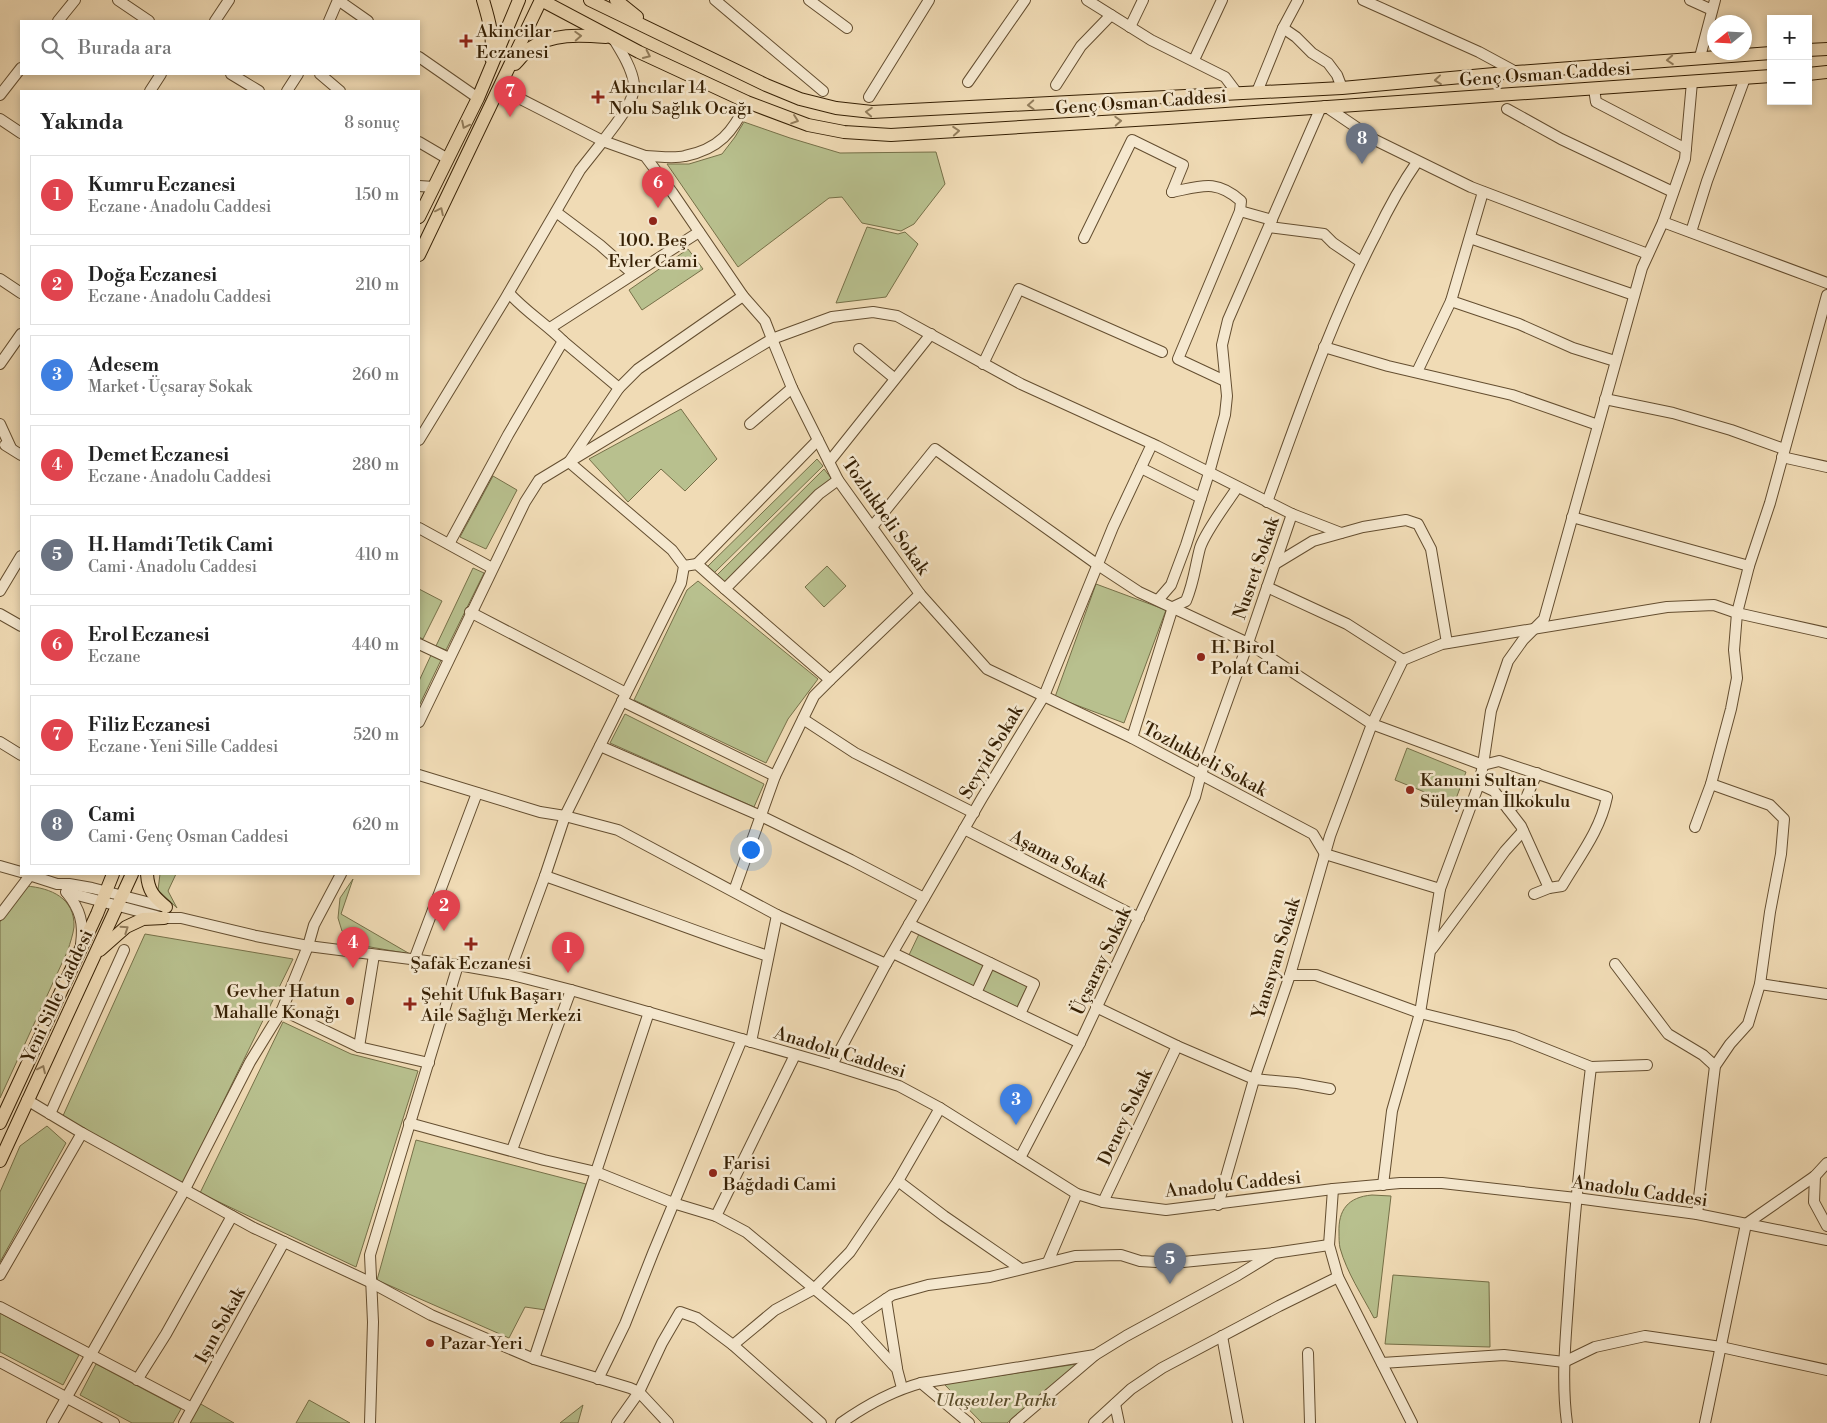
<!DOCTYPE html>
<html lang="tr">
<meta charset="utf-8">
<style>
:root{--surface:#fff;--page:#f6f6f6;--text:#222;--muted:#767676;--line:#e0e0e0;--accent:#1a73e8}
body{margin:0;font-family:"Libre Bodoni",serif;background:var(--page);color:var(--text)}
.controls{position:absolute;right:15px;top:15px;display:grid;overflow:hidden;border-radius:0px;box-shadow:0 2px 8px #0003}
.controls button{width:45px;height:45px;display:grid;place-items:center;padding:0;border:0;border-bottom:1px solid var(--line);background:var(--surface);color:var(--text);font:25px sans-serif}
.compass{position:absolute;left:1707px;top:15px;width:45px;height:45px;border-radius:50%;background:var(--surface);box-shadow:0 2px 8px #0003;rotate:252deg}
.you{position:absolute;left:750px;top:849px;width:18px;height:18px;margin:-12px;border:4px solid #fff;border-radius:50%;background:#1a73e8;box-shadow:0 0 0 8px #1a73e833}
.badge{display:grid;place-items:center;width:32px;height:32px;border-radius:50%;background:var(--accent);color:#fff;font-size:16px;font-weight:700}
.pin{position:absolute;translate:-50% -41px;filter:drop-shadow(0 1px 2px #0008)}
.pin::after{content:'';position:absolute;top:26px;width:18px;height:15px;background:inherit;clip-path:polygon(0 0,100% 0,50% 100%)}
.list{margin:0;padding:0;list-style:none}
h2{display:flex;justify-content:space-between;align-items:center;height:65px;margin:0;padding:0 20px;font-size:21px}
h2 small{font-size:16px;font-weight:400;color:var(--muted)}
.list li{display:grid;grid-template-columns:32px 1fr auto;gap:15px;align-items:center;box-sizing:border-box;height:80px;margin:0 10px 10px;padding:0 10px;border:1px solid var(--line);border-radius:0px}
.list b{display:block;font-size:19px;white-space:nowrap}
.list p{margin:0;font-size:16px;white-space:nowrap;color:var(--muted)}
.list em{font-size:16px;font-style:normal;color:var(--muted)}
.icon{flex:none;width:28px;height:28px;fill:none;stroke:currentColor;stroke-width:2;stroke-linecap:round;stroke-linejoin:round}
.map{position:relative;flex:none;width:1827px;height:1423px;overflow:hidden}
.search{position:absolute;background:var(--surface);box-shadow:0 2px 8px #0003;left:20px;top:20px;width:400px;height:55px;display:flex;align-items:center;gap:12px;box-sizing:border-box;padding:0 18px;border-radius:0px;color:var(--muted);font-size:19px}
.panel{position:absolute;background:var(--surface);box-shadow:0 2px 8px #0003;left:20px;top:90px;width:400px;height:785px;border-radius:0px}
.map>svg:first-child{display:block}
.green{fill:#b8c08e;stroke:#767048}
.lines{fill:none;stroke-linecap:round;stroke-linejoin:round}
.minor-casing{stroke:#644e30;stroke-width:12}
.major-casing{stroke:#351f03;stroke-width:14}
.minor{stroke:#f5e8cf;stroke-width:10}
.major{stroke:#f0dbb5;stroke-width:12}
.oneway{stroke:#927d5c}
.poi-dot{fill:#8f2418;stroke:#f5e8cf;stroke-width:2}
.labels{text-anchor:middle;stroke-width:5;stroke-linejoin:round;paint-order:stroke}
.poi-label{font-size:18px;fill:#351f03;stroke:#f5e8cf;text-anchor:start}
.street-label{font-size:18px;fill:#351f03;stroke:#f5e8cf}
.park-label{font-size:18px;font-style:italic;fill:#5c4f2d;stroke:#f5e8cf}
</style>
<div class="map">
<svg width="1827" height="1423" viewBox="0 0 1827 1423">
<rect width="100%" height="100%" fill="#f0dbb5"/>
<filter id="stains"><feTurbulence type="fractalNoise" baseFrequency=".004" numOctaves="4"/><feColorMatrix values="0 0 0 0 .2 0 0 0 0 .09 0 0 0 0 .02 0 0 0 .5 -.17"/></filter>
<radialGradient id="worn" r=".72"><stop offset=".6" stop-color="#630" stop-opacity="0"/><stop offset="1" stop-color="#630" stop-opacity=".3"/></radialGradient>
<!-- green -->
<g class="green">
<polygon points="744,122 790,138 840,153 936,152 945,184 914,224 901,231 862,223 842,197 829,198 738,267 667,164 689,164 722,154 735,137"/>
<polygon points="867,227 898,234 905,232 918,244 886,297 836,303"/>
<polygon points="688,249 703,269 642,310 629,290"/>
<polygon points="681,409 717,459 685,491 661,469 628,502 589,459"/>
<polygon points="817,459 823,466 714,573 707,567"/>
<polygon points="824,469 831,478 724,584 716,576"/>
<polygon points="493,476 517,490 486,549 460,537"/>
<polygon points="827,566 846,586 824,607 805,587"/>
<polygon points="473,568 484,573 446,650 436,646"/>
<polygon points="698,581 818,679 788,719 766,763 634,700 687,590"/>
<polygon points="1096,584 1166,610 1124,723 1055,697"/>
<polygon points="419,589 442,601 423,639 419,637"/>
<polygon points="432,653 442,658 419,706 419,681"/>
<polygon points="625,714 764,784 754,807 610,743"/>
<polygon points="1407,748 1466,772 1454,804 1395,780"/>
<polygon points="160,874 176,874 168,891 177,908 158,890"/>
<polygon points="353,879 341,914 410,954 359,945 342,931 338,918 340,898"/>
<path d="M 26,886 C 51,888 75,898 74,927 C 73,935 70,943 68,950 L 0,1098 L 0,922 Z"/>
<polygon points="145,934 293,959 183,1184 62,1118"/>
<polygon points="919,934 1028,985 1017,1007 909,955"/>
<polygon points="283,1022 351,1054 418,1071 356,1267 200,1193"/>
<polygon points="47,1126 66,1143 0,1262 0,1192 20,1146"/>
<polygon points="416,1140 586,1184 546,1310 525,1307 509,1338 377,1280"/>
<path d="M 1372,1195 L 1391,1196 L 1377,1317 L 1374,1318 C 1362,1295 1347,1273 1340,1248 C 1339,1243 1339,1238 1339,1233 C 1338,1210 1348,1197 1372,1195 Z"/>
<polygon points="1393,1275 1489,1282 1490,1347 1385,1344"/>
<polygon points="0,1313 79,1355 63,1385 0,1352"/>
<polygon points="96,1364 181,1409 173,1423 132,1423 80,1395"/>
<polygon points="1077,1364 1007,1423 982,1423 944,1384"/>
<polygon points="309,1400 350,1423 296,1423"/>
<polygon points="199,1403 234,1423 188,1423"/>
<polygon points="583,1405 578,1423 560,1423"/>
</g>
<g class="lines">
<!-- minor casing -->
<g class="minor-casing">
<g id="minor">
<polyline points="118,0 149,21"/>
<polyline points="338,0 368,21"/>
<polyline points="715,0 823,91"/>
<polyline points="809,0 847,28"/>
<polyline points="1087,0 1151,40 1225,77 1237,93"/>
<polyline points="1363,0 1479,52 1516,72"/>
<polyline points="1690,0 1712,10"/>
<polyline points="58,21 75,0"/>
<polyline points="215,21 229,0"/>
<polyline points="329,21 338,0"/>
<polyline points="1130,27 1143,0"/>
<polyline points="1283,28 1296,37 1312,53 1328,63 1337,75 1342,88"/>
<polyline points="419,57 478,98"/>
<polyline points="1700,57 1715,0"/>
<polyline points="1194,60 1222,0"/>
<polyline points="231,74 259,91"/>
<polyline points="320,74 340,91"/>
<polyline points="968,82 1025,0"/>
<polyline points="1056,85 1081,46 1111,15"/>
<path d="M 499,88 L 603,141 C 613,127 636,101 634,84 C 632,68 621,51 613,38"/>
<polyline points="1594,89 1596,102 1686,149"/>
<polyline points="150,91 161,74"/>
<polyline points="287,91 298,74"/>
<polyline points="1257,92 1283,28 1298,0"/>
<polyline points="0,95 21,68"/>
<polyline points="869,97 929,0"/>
<polyline points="1325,106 1375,140 1471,187 1648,254"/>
<polyline points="1507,109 1561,139 1673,192"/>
<polyline points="0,119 21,133"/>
<polyline points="419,142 448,159"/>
<path d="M 645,156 C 657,156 673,159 685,156 C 719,149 733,132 747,102"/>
<polyline points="419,186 434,187"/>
<path d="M 1172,192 C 1202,186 1216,179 1241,201 L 1240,211"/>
<polyline points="556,212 600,245 633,274"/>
<polyline points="1663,222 1827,283"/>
<polyline points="1269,227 1324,234 1333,243 1361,262"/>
<polyline points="1691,232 1707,181 1745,78"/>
<polyline points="1084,238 1132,140 1183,165 1172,192"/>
<polyline points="1470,238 1634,295"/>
<polyline points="0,279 21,293"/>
<path d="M 509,293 C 525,311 546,324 563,341"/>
<polyline points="1451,301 1519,324 1573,348 1615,361"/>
<polyline points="550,328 699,232"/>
<polyline points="1324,347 1388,366 1512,395 1598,425"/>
<polyline points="859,349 894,378"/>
<polyline points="0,364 21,334"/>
<polyline points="983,364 1019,289 1162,352"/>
<polyline points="1417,372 1451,301 1483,192"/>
<polyline points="1225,381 1178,359 1240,211 1272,220"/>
<polyline points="619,388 638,369 743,296"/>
<polyline points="1605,399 1673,413 1731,430 1784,449"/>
<polyline points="0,424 11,448"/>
<polyline points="750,424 792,388"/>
<polyline points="419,440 505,299 580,170 603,141 645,156 672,192 743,296 765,321 772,339 539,480 525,502 419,722"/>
<polyline points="5,445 21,455"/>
<polyline points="1782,457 1827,467"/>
<polyline points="829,462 931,334"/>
<polyline points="1141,468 1201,498"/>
<path d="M 1267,502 C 1300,412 1331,320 1376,234 C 1388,209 1401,185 1417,162"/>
<polyline points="1572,517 1749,566"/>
<path d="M 872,527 L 935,449 L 1098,565 L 1139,592 L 1248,643 L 1372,724 L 1483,765 L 1499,761 L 1607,797 C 1600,831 1579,857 1562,886 L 1549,888 L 1534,894"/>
<polyline points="419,528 492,568"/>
<polyline points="1341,533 1292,514 1157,446 1021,384 897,316 873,312 832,317 772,339 792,388 838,480 920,594 987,669 1132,738 1313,834 1325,854 1440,889"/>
<polyline points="449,544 508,435 563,341 619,388 569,462 672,550 684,566 681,583 565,816 545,876 509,974"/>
<polyline points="697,564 818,440"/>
<polyline points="1275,564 1313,541 1363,527 1406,520 1418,524 1431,549 1447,643"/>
<polyline points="684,566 697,564 725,589 830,680 920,594"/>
<polyline points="1267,587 1347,624 1403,660"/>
<polyline points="725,589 819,494 838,480"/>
<polyline points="0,591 21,556"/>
<polyline points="1158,600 1171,585 1186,545 1209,473 1225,415 1227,396 1222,345 1228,320 1321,107"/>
<polyline points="470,612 626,693"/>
<polyline points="0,614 21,626"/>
<polyline points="419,644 449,658"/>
<polyline points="622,701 775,776"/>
<polyline points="803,719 855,753 974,813"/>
<path d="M 1132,738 L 1173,607 L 1186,601 C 1194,582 1195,567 1200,548 C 1205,532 1227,503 1237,488"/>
<polyline points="0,742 21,755"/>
<polyline points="600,746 761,816 851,860 924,898"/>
<polyline points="419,775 540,812 565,816 618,830 777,915 886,964"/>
<polyline points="1479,784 1494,791 1521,826 1549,888"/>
<polyline points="1711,784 1731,709 1737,678 1734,650 1737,613 1749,566 1770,503 1827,295"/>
<polyline points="1508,809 1526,798 1537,773"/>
<polyline points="1695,827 1711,784 1770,805 1784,819 1781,854 1770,912 1760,984 1748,1024 1730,1044 1715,1066 1697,1214"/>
<polyline points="964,829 1139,918"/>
<polyline points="0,866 21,872"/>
<polyline points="26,874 57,884 69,884 92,888 166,907"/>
<path d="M 545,876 C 620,902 693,931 768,956"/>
<polyline points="734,891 775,776 814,696 830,680"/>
<polyline points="66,892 164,918 181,918 256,936 308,946 458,965 509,974 571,990 832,1065 899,1086 940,1108 1077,1194 1103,1202 1166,1210 1333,1189 1400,1183 1442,1183 1576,1198 1697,1214 1827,1240"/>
<path d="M 67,893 C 80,909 84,923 81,944"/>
<polyline points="0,915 31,874"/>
<polyline points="909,924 1034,984 1020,1014"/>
<polyline points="1432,949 1505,851 1523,831"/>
<polyline points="893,953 1080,1043"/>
<polyline points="414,960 477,793"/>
<polyline points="1615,964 1668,1034 1703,1055 1715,1066"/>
<polyline points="1290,975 1316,975 1420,1013 1513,1036 1591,1067 1647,1065"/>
<polyline points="1760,984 1827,994"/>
<polyline points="976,993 990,963"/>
<polyline points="1096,1007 1177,1046 1254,1079 1297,1083 1330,1089"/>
<polyline points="282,1010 359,1047 429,1063"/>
<polyline points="649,1012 534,1359 630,1388 639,1392 668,1423"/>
<polyline points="751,1042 777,915"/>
<polyline points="359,1047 374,955"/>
<polyline points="832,1065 886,964 982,798 1044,696 1113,527 1152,444"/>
<polyline points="27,1100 82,1133 254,1228 372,1283 431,1315 534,1359"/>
<polyline points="50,1114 124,950"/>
<polyline points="409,1123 544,1160 596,1172 673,1203 716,1216 746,1232 853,1321 897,1369 902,1388"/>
<polyline points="512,1150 571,990"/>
<polyline points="1020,1158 1080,1043 1195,797 1201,774 1248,643 1292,514"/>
<polyline points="1815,1176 1814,1202 1827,1226"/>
<polyline points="898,1181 944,1216 1021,1269"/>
<polyline points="1383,1185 1392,1111 1420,1013 1440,889 1479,784 1483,765 1491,711 1508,661 1523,640 1544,619 1642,268 1663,222 1685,159 1692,82"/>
<polyline points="1103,1202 1177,1046"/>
<polyline points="1218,1205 1253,1083 1290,975 1330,836 1372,724 1403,660 1442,644 1667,607 1714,605 1737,613 1827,633"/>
<polyline points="716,1216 795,1055"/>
<polyline points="1048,1262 1077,1194"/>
<polyline points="0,1275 82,1133"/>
<polyline points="1338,1277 1412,1423"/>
<polyline points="886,1299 897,1368"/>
<polyline points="0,1307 192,1408"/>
<polyline points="853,1321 892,1295 928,1285 990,1277 1075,1256 1121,1255 1140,1261 1173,1263 1274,1253"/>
<polyline points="1222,1336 1238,1423"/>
<polyline points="733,1345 821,1423"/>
<polyline points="1308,1353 1310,1423"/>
<polyline points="0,1362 114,1423"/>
<polyline points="1382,1363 1504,1355 1564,1362 1595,1347 1645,1336 1721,1347 1827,1370"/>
<polyline points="598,1379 625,1324 653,1253 742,1039"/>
<polyline points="137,1380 166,1334 232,1216"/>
<polyline points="921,1383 1095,1355"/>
<polyline points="1115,1404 1119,1423"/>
<polyline points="52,1423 184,1191 250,1062 282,1010 308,946 314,925 341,874"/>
<polyline points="184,1423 284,1242"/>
<polyline points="370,1423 373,1322 370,1255 458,965"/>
<polyline points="617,1423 639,1392 662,1343 680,1312 697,1318 733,1345 775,1310 814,1289 850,1252 898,1181 940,1108"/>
<path d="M 841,1423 C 865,1406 892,1391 921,1383 L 969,1423"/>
<polyline points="1015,1423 1095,1355 1126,1336 1238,1275 1274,1253 1329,1245"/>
<polyline points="1094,1423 1131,1389 1162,1368 1279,1306 1338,1277 1329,1245 1333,1189"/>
<path d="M 1567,1423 C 1561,1379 1566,1335 1569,1290 C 1574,1215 1582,1141 1591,1067"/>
<polyline points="1705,1423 1746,1224 1815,1176 1827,1163"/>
</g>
</g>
<!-- major casing -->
<g class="major-casing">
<g id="major">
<path d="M 483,0 C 489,20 494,37 491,58"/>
<polyline points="541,0 639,52 747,102 808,125 844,132 891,135 1168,118 1771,76"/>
<polyline points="590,0 766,85 800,99 836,108 872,112 1342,88 1516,72 1771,53"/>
<polyline points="616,0 637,17"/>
<polyline points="1808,50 1827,49"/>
<path d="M 515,64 C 520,59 524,53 529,49 C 552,33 580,35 606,37"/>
<polyline points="1808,74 1827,72"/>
<polyline points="419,217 478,98 519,0"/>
<polyline points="419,255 541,0"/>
<path d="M 147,874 C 148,891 154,897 166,907"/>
<polyline points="100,950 126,927 143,919 164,918"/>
<polyline points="0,1123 97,914 113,874"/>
<polyline points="0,1161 132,874"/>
</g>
</g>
<!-- minor -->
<use href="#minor" class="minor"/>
<!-- major -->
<use href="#major" class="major"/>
</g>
<!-- one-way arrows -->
<defs><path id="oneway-chevron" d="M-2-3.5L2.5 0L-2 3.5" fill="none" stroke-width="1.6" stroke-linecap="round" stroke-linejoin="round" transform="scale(1.25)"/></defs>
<g class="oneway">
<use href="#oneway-chevron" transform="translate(578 36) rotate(-3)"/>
<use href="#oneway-chevron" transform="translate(647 55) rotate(25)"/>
<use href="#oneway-chevron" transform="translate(1670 60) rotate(176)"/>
<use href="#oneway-chevron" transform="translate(1438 80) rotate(174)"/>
<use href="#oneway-chevron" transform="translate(1031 105) rotate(177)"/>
<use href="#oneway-chevron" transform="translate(869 112) rotate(-176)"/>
<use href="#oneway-chevron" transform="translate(795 120) rotate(19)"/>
<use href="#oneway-chevron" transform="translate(1118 121) rotate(-3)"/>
<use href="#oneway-chevron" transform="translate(465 125) rotate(116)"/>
<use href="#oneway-chevron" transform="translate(956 131) rotate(-4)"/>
<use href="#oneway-chevron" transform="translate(440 211) rotate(-64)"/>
<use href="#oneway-chevron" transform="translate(125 929) rotate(-34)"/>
<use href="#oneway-chevron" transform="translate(42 1069) rotate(-65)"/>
</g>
<!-- markers -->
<g class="poi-dot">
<path d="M463.5 33.5h5v5h5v5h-5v5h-5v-5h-5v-5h5z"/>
<path d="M595.5 89.5h5v5h5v5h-5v5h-5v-5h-5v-5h5z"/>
<circle cx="653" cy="221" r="5"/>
<circle cx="1201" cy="657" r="5"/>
<circle cx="1410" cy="790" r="5"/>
<path d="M468.5 936.5h5v5h5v5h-5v5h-5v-5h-5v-5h5z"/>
<circle cx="350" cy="1001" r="5"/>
<path d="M407.5 996.5h5v5h5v5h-5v5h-5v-5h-5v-5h5z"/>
<circle cx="713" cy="1173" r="5"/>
<circle cx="430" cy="1343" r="5"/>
</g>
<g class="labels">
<!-- poi labels -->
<g class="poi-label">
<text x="476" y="37">Akincilar<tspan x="476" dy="21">Eczanesi</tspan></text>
<text x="609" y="93">Akıncılar 14<tspan x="609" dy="21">Nolu Sağlık Ocağı</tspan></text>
<text x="653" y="246" text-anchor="middle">100. Beş<tspan x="653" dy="21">Evler Cami</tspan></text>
<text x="1211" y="653">H. Birol<tspan x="1211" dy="21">Polat Cami</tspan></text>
<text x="1420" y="786">Kanuni Sultan<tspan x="1420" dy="21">Süleyman İlkokulu</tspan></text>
<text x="471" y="969" text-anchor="middle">Şafak Eczanesi</text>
<text x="340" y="997" text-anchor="end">Gevher Hatun<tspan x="340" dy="21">Mahalle Konağı</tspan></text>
<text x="421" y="1000">Şehit Ufuk Başarı<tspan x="421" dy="21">Aile Sağlığı Merkezi</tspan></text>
<text x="723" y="1169">Farisi<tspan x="723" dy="21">Bağdadi Cami</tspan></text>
<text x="440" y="1349">Pazar Yeri</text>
</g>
<!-- street labels -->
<g class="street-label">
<text transform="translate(1545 74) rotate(-4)" y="6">Genç Osman Caddesi</text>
<text transform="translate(1141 102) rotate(-4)" y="6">Genç Osman Caddesi</text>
<text transform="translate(886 516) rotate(55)" y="6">Tozlukbeli Sokak</text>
<text transform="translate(1256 568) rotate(-71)" y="6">Nusret Sokak</text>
<text transform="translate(991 752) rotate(-59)" y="6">Seyyid Sokak</text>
<text transform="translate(1205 759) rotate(28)" y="6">Tozlukbeli Sokak</text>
<text transform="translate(1059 859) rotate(27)" y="6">Aşama Sokak</text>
<text transform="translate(1276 958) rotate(-73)" y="6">Yansıyan Sokak</text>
<text transform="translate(1101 961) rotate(-65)" y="6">Üçsaray Sokak</text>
<text transform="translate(57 996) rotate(-65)" y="6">Yeni Sille Caddesi</text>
<text transform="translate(840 1052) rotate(17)" y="6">Anadolu Caddesi</text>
<text transform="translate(1125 1117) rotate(-65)" y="6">Deney Sokak</text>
<text transform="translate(1233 1184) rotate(-6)" y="6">Anadolu Caddesi</text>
<text transform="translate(1640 1191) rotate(8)" y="6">Anadolu Caddesi</text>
<text transform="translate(220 1325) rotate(-61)" y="6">Işın Sokak</text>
</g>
<!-- park labels -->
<g class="park-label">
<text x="996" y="1406">Ulaşevler Parkı</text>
</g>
</g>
<rect width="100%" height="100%" filter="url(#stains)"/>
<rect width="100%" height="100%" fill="url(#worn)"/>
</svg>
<div class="controls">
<button>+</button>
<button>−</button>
</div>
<svg class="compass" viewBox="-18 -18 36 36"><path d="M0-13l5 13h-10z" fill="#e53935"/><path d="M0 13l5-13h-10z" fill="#767676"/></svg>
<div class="you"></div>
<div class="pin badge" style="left:568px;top:973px;background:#e0444e">1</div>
<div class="pin badge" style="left:444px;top:931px;background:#e0444e">2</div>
<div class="pin badge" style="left:1016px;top:1125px;background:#3f7fe0">3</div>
<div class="pin badge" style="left:353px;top:968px;background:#e0444e">4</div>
<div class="pin badge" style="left:1170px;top:1284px;background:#6b7280">5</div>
<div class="pin badge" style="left:658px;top:208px;background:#e0444e">6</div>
<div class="pin badge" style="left:510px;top:117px;background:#e0444e">7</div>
<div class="pin badge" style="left:1362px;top:164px;background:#6b7280">8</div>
<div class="search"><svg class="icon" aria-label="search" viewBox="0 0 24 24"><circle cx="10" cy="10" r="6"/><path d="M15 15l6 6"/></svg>Burada ara</div>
<section class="panel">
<h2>Yakında<small>8 sonuç</small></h2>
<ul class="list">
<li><span class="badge" style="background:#e0444e">1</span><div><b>Kumru Eczanesi</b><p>Eczane · Anadolu Caddesi</p></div><em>150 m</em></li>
<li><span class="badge" style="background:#e0444e">2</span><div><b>Doğa Eczanesi</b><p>Eczane · Anadolu Caddesi</p></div><em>210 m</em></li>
<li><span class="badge" style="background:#3f7fe0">3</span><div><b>Adesem</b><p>Market · Üçsaray Sokak</p></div><em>260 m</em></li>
<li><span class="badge" style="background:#e0444e">4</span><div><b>Demet Eczanesi</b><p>Eczane · Anadolu Caddesi</p></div><em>280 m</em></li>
<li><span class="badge" style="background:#6b7280">5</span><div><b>H. Hamdi Tetik Cami</b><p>Cami · Anadolu Caddesi</p></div><em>410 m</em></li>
<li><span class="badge" style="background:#e0444e">6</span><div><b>Erol Eczanesi</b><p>Eczane</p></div><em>440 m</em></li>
<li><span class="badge" style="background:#e0444e">7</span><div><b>Filiz Eczanesi</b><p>Eczane · Yeni Sille Caddesi</p></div><em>520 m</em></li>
<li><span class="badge" style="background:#6b7280">8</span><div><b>Cami</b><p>Cami · Genç Osman Caddesi</p></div><em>620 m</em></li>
</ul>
</section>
</div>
